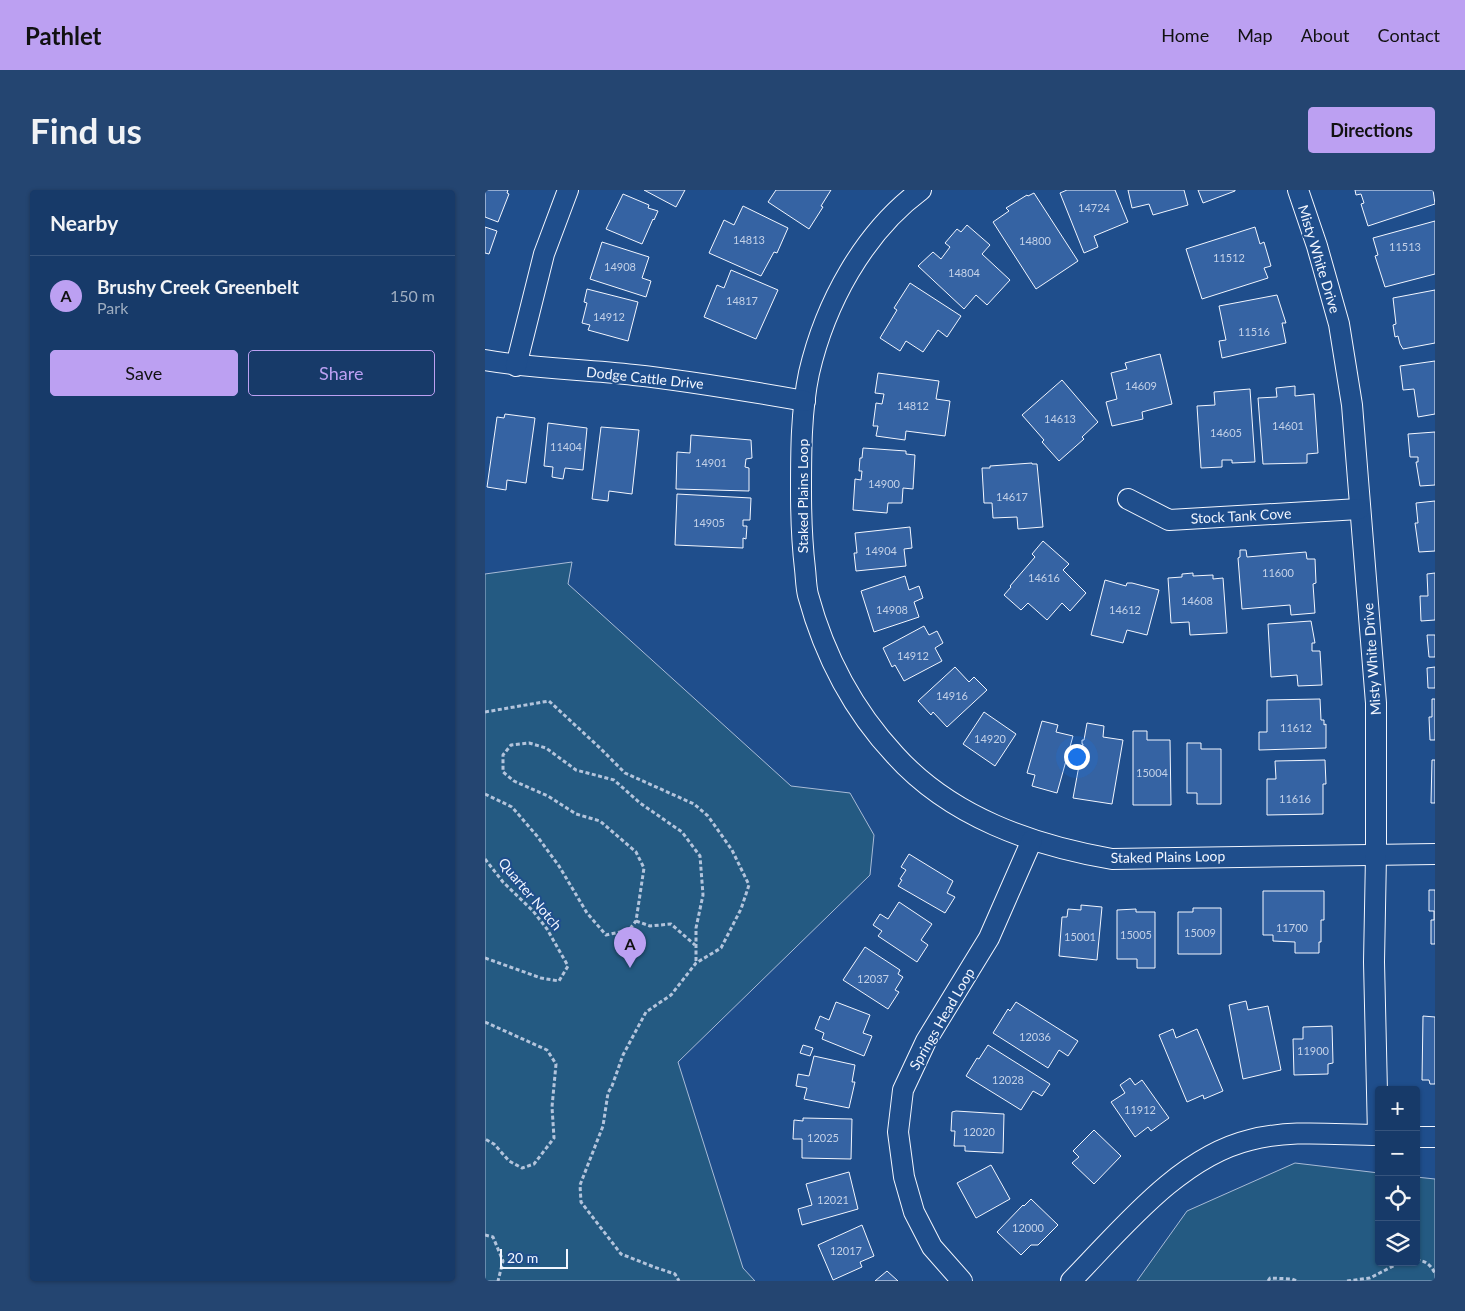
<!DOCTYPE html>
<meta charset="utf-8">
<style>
:root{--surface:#173a69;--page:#244571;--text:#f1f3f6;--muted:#9eadc0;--line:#36547d;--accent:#bca0f2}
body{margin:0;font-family:Lato,sans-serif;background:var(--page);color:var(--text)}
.controls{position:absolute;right:15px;bottom:15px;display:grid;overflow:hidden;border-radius:5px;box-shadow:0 1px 4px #0004}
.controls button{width:45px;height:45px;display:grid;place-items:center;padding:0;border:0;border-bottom:1px solid var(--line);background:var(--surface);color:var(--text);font:25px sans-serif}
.scale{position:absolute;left:15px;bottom:12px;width:68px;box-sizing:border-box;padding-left:5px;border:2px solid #f2f6ff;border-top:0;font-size:14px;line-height:18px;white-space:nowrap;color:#f2f6ff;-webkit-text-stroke:4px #1f4e8c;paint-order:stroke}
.you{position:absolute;left:591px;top:566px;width:18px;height:18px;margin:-12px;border:4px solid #fff;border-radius:50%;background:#1a73e8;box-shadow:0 0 0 8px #1a73e833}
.badge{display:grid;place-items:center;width:32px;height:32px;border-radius:50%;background:var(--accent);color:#111;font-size:16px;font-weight:700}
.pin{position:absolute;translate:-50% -41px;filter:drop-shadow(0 1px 2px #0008)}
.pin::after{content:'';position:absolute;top:26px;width:18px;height:15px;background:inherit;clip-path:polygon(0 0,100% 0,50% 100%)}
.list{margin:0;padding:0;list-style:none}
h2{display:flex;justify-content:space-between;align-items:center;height:65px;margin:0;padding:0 20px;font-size:21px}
h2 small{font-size:16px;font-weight:400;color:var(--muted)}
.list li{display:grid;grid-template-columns:32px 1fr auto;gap:15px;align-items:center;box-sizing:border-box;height:80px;padding:0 20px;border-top:1px solid var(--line)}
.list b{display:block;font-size:19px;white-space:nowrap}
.list p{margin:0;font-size:16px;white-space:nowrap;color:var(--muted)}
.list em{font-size:16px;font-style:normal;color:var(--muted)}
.actions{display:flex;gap:10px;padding:15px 20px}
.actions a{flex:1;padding:11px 0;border:1px solid var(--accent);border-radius:5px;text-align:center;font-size:18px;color:var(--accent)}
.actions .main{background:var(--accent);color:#111}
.icon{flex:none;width:28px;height:28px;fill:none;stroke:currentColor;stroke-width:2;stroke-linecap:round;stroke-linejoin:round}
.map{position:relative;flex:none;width:950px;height:1091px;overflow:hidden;border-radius:5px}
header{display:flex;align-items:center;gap:30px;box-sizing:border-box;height:70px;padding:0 25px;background:var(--accent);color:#111}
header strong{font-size:24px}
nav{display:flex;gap:28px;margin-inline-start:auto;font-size:18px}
.intro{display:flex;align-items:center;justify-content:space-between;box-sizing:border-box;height:120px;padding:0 30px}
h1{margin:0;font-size:35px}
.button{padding:12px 22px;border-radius:5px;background:var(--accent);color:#111;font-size:18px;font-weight:700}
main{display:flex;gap:30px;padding:0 30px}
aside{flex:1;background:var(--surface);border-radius:5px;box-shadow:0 1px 4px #0004}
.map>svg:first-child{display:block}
.green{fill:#245a82;stroke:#a8bbd7}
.building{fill:#3563a3;stroke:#f2f6ff}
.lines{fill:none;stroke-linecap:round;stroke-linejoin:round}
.street-casing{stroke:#f2f6ff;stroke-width:22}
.path{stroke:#b3c4dc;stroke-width:3;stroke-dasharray:4 2.5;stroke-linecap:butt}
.street{stroke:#1f4e8c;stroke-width:20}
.labels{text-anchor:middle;stroke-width:4;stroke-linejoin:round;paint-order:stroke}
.number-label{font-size:11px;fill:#c3d1e8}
.street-label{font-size:14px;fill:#f2f6ff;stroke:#1f4e8c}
</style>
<header>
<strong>Pathlet</strong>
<nav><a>Home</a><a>Map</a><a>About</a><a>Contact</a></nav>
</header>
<div class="intro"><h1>Find us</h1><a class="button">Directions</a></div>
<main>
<aside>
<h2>Nearby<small></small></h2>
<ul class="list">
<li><span class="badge">A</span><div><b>Brushy Creek Greenbelt</b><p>Park</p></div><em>150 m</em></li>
</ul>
<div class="actions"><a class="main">Save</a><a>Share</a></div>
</aside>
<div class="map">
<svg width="950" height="1091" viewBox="0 0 950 1091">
<rect width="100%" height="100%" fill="#1f4e8c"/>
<!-- green -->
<g class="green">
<polygon points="87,372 83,394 306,596 365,603 389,645 385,685 193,872 258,1078 270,1091 0,1091 0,384"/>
<polygon points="810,973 894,983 894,1072 931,1072 931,987 950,989 950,1091 652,1091 702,1021"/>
</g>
<!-- building -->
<g class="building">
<polygon points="0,0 23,0 22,3 24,4 13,32 0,27"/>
<polygon points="159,0 200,0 191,17"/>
<polygon points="291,0 346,0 336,16 338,17 324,39 283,12"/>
<polygon points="582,0 630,0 643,32 609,46 613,57 599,63 575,3"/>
<polygon points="643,0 699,0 703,15 668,25 664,14 647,18"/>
<polygon points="713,0 750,0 750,1 718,13"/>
<polygon points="870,0 948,0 950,14 883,36 876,14 879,13 876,4 871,5"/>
<polygon points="549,3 593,71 551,99 508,32 524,21 521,18 542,5 543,6"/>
<polygon points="138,4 164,15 163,18 173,21 169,30 168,29 157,54 121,39"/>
<polygon points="258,16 303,38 292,63 289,62 276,86 224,63 239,30 249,35"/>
<polygon points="950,31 950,84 900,97 890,66 893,65 888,48"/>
<polygon points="482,35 505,55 497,64 525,90 502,115 491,105 479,119 433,76 448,62 456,69 465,57 460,53 472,39 476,42"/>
<polygon points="0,37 12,41 4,64 0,63"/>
<polygon points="770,37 775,54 779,52 786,76 779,78 783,88 717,109 701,59"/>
<polygon points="117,52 164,67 157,88 166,91 161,107 105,89"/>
<polygon points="246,80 293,100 271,149 219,127 232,95 239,98"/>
<polygon points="425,93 476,126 462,147 453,140 438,162 421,151 415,161 395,148 412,120 409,118"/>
<polygon points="102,99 153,112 143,151 103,140 105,135 97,133 102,113 99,112"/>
<polygon points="950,100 950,153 918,159 915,154 913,146 910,147 908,135 911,134 908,108"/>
<polygon points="792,105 801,133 797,133 801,153 737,168 734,151 741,150 734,116"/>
<polygon points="675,164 687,214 657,222 658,229 627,236 621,212 632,209 626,183 642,179 640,173"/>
<polygon points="950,171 950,224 933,227 929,199 918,200 915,176"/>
<polygon points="393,183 454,191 451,209 465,211 460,246 421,241 420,250 391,246 393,236 388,236 391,213 397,214 399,204 390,203"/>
<polygon points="577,190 613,232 597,247 599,249 574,271 557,252 559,250 537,225"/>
<polygon points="810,196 810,206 829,204 833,263 822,264 822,273 778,274 773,208 792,207 791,198"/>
<polygon points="765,199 770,272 747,273 747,270 737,270 737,277 716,278 712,216 730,215 729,202"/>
<polygon points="20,224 50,228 41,293 22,290 21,300 2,297 12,227 19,228"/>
<polygon points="63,233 102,238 98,280 80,278 78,289 67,287 68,277 59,276"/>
<polygon points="116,237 154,240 147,304 124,301 123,311 107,309"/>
<polygon points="950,242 950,295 935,296 931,272 933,272 933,267 925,267 923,244"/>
<polygon points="206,245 266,250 267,268 261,269 260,277 264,278 264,301 191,299 192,262 205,263"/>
<polygon points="378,258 421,261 421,264 430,265 428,299 418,298 417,313 403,313 402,323 368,320 370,289 376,290 377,281 374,281 375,268 377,268"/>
<polygon points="547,273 547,274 552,274 558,337 533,339 532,327 508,328 507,313 499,313 497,278 505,278 505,276"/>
<polygon points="192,304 266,308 265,330 258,330 258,336 262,336 261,349 258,348 258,358 190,355"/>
<polygon points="950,311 950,361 934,362 930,333 933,333 931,313"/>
<polygon points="425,337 427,358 419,359 421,376 371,381 369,363 372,363 370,343"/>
<polygon points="558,351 584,374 578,380 601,403 585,421 577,413 562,430 543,413 536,420 519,405 526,397 525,396 550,367 547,364"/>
<polygon points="755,360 761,360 762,367 821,362 822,369 830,369 831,393 828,394 830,423 806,425 805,415 757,419 753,368 755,367"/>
<polygon points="708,383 708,386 728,385 728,389 738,388 742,443 705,445 704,432 686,433 683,388 697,387 697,384"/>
<polygon points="950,383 950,430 936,431 935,406 943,406 942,384"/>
<polygon points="420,386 424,400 434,396 438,408 429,412 434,427 389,442 376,401"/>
<polygon points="620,390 641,396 642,393 647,393 674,400 662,445 642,440 638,453 606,445"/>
<polygon points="826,431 830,453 827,453 827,461 835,461 837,495 813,496 812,485 786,487 783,434"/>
<polygon points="439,436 444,445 452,441 458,453 450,458 457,471 419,491 410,475 407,477 398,458"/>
<polygon points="942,445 950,445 950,467 944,467"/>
<polygon points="470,477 484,492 489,487 502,500 462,537 448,522 446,525 433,511"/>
<polygon points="950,477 950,498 943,498 942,478"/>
<polygon points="835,509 836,530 839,530 839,535 841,534 841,558 774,560 774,542 782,542 782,510"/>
<polygon points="947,509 950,509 950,550 945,550 944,527 947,527"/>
<polygon points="499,522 531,544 510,576 478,554"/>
<polygon points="557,531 573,535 571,542 588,546 572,603 547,596 550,585 542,583"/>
<polygon points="602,533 619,536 618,547 638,550 627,614 588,608 598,554 597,554 597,550 599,550"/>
<polygon points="648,541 662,541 662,550 685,550 686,615 648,615"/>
<polygon points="702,553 716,553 716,559 736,559 736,614 712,614 712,603 702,603"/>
<polygon points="840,570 841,594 838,594 838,624 782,625 782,589 791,589 790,571"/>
<polygon points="947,570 950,570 950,613 946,613"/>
<polygon points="424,664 468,691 462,703 470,707 460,723 413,696 417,690 415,689 421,680 416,677"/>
<polygon points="944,700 950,700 950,754 946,754 946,730 949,730 949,721 944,721"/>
<polygon points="778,701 839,701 839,730 836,730 836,752 834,752 834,763 810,763 810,752 788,751 788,745 778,745"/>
<polygon points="414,712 447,734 436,750 443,755 432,772 393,746 397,741 388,735 395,724 403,729"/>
<polygon points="596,715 617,717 612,770 574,766 577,727 582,727 583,719 596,720"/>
<polygon points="708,718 736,718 736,764 693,764 693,722 708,722"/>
<polygon points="651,719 651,722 670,722 670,778 652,778 652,769 632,769 632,720"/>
<polygon points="380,757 415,780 413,784 418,787 410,800 414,802 403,819 358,790"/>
<polygon points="761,811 763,820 783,816 796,880 758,889 744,815"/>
<polygon points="351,812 385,825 378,843 387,846 379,866 337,849 339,843 330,839 335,826 344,830"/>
<polygon points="531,812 593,851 583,866 574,860 563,878 508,843 523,819 525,821"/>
<polygon points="938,826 950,827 950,894 945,894 944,890 937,890"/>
<polygon points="847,836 848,873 843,874 843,884 809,885 808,849 818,849 818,837"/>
<polygon points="688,839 691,848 712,839 738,901 719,909 718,905 702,912 674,845"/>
<polygon points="318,855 328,858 325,866 315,863"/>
<polygon points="503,855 565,894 557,906 548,901 536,920 481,886 492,868 494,869"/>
<polygon points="329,866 370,875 367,892 370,892 364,918 319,909 322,898 311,896 313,884 324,886"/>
<polygon points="645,888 650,895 657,890 684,928 666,941 663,937 650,947 626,912 640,903 635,895"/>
<polygon points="471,921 519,924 518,963 480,961 480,956 469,956 470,941 466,941 467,922"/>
<polygon points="318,928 367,929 366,969 317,968 317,949 308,949 309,930 318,931"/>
<polygon points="609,940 636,966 609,994 587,973 594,967 588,961"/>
<polygon points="506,975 525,1009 491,1028 472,993"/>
<polygon points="364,982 373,1019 317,1035 313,1019 327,1015 321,994"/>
<polygon points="546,1009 573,1035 553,1055 546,1055 536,1065 512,1042 538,1015 539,1016"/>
<polygon points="377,1035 389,1066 375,1072 377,1077 348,1090 333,1055"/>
<polygon points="402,1081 413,1091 390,1091"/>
</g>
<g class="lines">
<!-- street casing -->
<g class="street-casing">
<g id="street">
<path d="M 436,0 C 378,43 340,114 324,183 C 316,221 316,262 316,301 C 316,327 317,353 320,379 C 321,388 321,397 323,405 C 339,464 368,520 410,565 C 466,627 547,655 627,669 L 950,664"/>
<polyline points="813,0 832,56 854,134 867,215 891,513 891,665 889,772 893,945"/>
<path d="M 0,170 C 49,179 99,179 149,185 C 206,191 263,201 320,211"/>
<polyline points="31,176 59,64 83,0"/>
<polyline points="643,309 684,330 874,319"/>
<polyline points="931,947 950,947"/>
<polyline points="477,1091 447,1057 429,1022 419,987 413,942 418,900 441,851 504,748 547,650"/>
<path d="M 586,1091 C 636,1040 694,967 765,950 C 807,939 851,945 894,945"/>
</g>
</g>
<!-- path -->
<g class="path">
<polyline points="0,522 64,511 115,558 140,583 209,614 223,626 247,660 264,695 256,719 236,758 211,773 186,805 161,822 138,865 127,896 123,903 118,936 95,995 96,1012 136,1064 169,1077 190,1084 194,1091"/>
<polyline points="0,604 27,617 52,646 74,676 102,723 121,745 144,740 151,731 159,678 151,662 115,631 91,624 63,606 29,591 18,582 18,565 26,555 44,553 61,558 91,580 129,590 155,613 197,642 215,666 218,705 211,738 211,772"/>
<polyline points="0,669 18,692 48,721 62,739 83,776 74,791 56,788 0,768"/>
<polyline points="151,731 165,736 186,734 210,755"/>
<polyline points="0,832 62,860 71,874 67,917 69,948 49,974 37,978 24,971 9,954 0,949"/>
<polyline points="0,1045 8,1047 18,1071 13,1091"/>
<path d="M 931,1070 C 942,1071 945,1075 950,1083"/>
<polyline points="783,1091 785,1088 807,1089 812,1091"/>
<polyline points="862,1091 885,1088 916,1072"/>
</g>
<!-- street -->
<use href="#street" class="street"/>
</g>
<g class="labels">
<!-- number labels -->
<g class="number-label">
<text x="609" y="22">14724</text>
<text x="264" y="54">14813</text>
<text x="550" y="55">14800</text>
<text x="920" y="61">11513</text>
<text x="744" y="72">11512</text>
<text x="135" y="81">14908</text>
<text x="479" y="87">14804</text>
<text x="257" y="115">14817</text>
<text x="124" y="131">14912</text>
<text x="769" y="146">11516</text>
<text x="656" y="200">14609</text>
<text x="428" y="220">14812</text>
<text x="575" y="233">14613</text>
<text x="803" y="240">14601</text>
<text x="741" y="247">14605</text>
<text x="81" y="261">11404</text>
<text x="226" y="277">14901</text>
<text x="399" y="298">14900</text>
<text x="527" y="311">14617</text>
<text x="224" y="337">14905</text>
<text x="396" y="365">14904</text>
<text x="793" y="387">11600</text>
<text x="559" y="392">14616</text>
<text x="712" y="415">14608</text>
<text x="407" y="424">14908</text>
<text x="640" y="424">14612</text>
<text x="428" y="470">14912</text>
<text x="467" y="510">14916</text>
<text x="811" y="542">11612</text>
<text x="505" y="553">14920</text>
<text x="667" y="587">15004</text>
<text x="810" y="613">11616</text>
<text x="807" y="742">11700</text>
<text x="715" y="747">15009</text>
<text x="651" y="749">15005</text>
<text x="595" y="751">15001</text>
<text x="388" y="793">12037</text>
<text x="550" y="851">12036</text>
<text x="828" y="865">11900</text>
<text x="523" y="894">12028</text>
<text x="655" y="924">11912</text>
<text x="494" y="946">12020</text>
<text x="338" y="952">12025</text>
<text x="348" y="1014">12021</text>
<text x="543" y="1042">12000</text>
<text x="361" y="1065">12017</text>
</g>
<!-- street labels -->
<g class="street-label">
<text transform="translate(834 69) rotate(73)" y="5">Misty White Drive</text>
<text transform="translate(160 188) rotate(6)" y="5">Dodge Cattle Drive</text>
<text transform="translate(318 306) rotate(-90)" y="5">Staked Plains Loop</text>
<text transform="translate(756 326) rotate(-3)" y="5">Stock Tank Cove</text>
<text transform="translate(887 469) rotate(-94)" y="5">Misty White Drive</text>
<text transform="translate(683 667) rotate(-1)" y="5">Staked Plains Loop</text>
<text transform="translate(45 704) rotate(50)" y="5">Quarter Notch</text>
<text transform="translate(457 829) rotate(-60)" y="5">Springs Head Loop</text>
</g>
</g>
</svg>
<div class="controls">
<button>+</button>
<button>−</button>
<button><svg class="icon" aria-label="locate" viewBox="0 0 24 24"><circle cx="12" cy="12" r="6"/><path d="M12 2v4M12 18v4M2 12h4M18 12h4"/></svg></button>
<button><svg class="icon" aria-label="layers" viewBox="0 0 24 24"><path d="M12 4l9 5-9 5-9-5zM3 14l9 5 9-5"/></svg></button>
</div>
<div class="scale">20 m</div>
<div class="you"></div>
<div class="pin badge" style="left:145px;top:778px">A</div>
</div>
</main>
